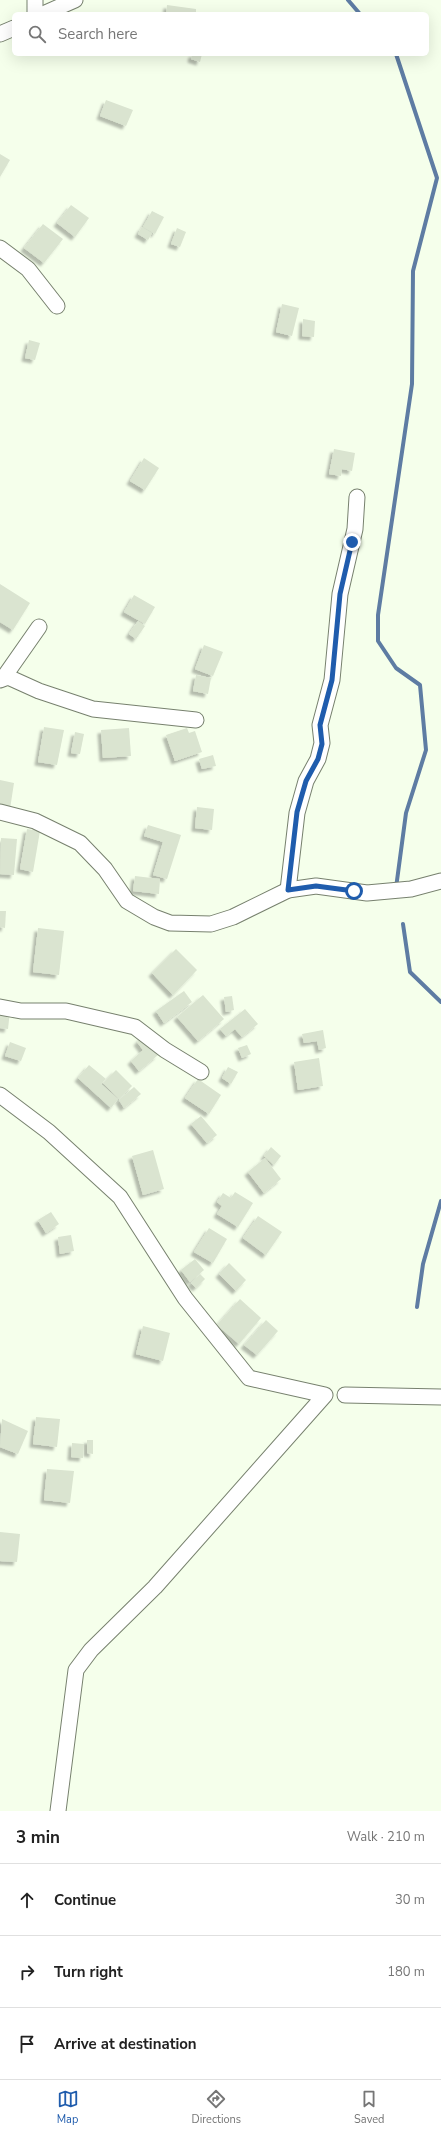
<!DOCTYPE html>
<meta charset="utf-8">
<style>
:root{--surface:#fff;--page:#f6f6f6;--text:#222;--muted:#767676;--line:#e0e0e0;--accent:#1f5cad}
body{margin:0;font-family:"Nunito Sans",sans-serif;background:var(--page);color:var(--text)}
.stop{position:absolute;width:12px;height:12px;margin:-9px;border:3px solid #1f5cad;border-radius:50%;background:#fff}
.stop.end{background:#1f5cad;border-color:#fff;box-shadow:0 1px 4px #0008}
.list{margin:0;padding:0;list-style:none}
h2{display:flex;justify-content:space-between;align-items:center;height:52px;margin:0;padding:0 16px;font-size:17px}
h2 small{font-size:13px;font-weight:400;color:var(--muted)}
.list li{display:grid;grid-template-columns:26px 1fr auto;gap:12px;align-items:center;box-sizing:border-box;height:72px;padding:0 16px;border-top:1px solid var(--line)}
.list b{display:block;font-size:15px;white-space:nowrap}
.list em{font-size:13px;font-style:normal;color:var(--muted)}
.icon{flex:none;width:22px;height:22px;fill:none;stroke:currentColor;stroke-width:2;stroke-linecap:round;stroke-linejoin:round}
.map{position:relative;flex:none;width:441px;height:1811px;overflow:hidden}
.search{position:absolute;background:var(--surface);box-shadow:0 4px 16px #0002;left:12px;right:12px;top:12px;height:44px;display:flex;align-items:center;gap:10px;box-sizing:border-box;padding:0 14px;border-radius:6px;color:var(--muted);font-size:15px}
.sheet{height:268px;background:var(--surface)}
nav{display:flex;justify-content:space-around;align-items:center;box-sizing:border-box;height:56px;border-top:1px solid var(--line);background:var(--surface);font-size:11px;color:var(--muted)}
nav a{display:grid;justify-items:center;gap:2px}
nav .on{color:var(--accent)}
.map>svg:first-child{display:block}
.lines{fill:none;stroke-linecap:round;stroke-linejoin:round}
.stream{stroke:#5e7ca3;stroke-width:4}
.building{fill:#dae4d0;filter:url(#shadow)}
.street-casing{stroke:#77816e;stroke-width:17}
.street{stroke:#fff;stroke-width:15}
.route{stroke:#1f5cad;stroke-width:5}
</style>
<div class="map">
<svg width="441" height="1811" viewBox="0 0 441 1811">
<defs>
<filter id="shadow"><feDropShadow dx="-3.5" dy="3.5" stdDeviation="1" flood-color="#0004"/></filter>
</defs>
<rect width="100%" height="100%" fill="#f5ffeb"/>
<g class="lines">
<!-- stream -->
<g class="stream">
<polyline points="348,0 360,14"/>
<polyline points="396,54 437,178 413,271 412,384 378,615 378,641 396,668 420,685 426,750 406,813 396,888"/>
<polyline points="403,924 410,972 441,1002"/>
<polyline points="417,1307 423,1264 441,1201"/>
</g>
</g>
<!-- building -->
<g class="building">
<polygon points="167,5 196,9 196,14 166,14"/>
<polygon points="192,54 202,54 200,62 191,59"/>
<polygon points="106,100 133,110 126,126 100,116"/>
<polygon points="0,154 10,160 0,177"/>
<polygon points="71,205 89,218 75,237 57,223"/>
<polygon points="152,211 164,217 155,234 143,227"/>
<polygon points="43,224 63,239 44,263 24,248"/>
<polygon points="142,227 152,233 148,240 138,234"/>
<polygon points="177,228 186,232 180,247 171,244"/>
<polygon points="282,304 299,308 292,336 276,332"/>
<polygon points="303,319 315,321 314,337 302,336"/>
<polygon points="29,340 40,343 35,360 25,358"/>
<polygon points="334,449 355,453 352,471 342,469 341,476 329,474"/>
<polygon points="144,458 159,468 145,490 130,481"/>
<polygon points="0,584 30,603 13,630 0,622"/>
<polygon points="134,595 155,607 145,624 124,612"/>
<polygon points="138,621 145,626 136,639 129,634"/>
<polygon points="204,645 223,652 213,676 195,669"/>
<polygon points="196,675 211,678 208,694 193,691"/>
<polygon points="44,727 64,730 57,765 38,762"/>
<polygon points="129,728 131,756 103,758 101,730"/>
<polygon points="187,728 189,733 195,731 202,752 175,761 166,735"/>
<polygon points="75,732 84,734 80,754 71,753"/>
<polygon points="213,755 216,766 202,769 199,759"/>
<polygon points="0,780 14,783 10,809 0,807"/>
<polygon points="197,807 214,809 212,830 195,828"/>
<polygon points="148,825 181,835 167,879 153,875 163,842 144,836"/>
<polygon points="27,829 40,831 33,872 20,869"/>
<polygon points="1,838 17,839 14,875 0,874"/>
<polygon points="135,876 160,879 159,894 133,891"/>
<polygon points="0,911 6,911 5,928 0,927"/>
<polygon points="38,928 64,931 59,975 33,972"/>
<polygon points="176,949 197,970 173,995 152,973"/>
<polygon points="184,991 192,1002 164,1023 156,1011"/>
<polygon points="203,995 224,1019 198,1041 177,1017"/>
<polygon points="232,996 234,1010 226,1012 224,997"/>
<polygon points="245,1009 258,1024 242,1037 235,1029 226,1036 220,1029"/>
<polygon points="0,1010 10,1011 8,1029 0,1028"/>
<polygon points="323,1030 326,1048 319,1050 317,1041 304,1043 302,1034"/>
<polygon points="143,1036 158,1055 139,1071 131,1061 143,1050 137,1042"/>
<polygon points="10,1042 26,1048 21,1061 5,1056"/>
<polygon points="247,1045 251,1054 242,1058 238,1048"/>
<polygon points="319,1058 323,1086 298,1090 294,1062"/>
<polygon points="89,1065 106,1079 101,1084 118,1099 111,1108 78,1078"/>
<polygon points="228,1067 238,1072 231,1084 222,1078"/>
<polygon points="116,1070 132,1086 119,1099 103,1083"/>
<polygon points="198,1079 221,1095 209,1114 185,1098"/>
<polygon points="134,1087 141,1094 124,1108 119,1100"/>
<polygon points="201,1116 217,1135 207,1143 191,1124"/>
<polygon points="271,1147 281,1156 274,1165 264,1156"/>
<polygon points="153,1150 164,1189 143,1195 132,1156"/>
<polygon points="265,1158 281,1179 264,1193 248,1172"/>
<polygon points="235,1192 253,1203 238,1227 217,1214 222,1206 217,1202 223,1193 231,1198"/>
<polygon points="51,1212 59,1224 46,1233 38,1220"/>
<polygon points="258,1216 282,1232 266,1255 243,1238"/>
<polygon points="209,1228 227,1239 213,1263 194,1252"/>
<polygon points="71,1235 74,1251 60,1254 58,1237"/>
<polygon points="195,1259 204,1270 190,1282 181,1270"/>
<polygon points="229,1263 246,1280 236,1291 219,1274"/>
<polygon points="200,1274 205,1279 196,1288 191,1283"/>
<polygon points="240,1299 261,1318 239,1344 217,1325"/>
<polygon points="266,1320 278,1331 257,1355 244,1345"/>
<polygon points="143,1326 170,1333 163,1361 136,1354"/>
<polygon points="36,1417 60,1419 57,1447 33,1444"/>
<polygon points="2,1419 28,1431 18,1454 0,1447"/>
<polygon points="87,1440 93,1440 93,1454 87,1453"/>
<polygon points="72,1443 84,1444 83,1458 71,1457"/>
<polygon points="47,1469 74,1471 70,1503 44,1500"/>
<polygon points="0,1532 20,1534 17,1562 0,1561"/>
</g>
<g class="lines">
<!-- street casing -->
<g class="street-casing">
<g id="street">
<polyline points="35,0 35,14"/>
<polyline points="43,14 75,0"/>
<polyline points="0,34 14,28"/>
<polyline points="0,248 28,269 57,306"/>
<polyline points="4,677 39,627"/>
<polyline points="0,680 8,677 39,691 93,709 196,720"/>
<polyline points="0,812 35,821 80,843 105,869 127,901 154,917 170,923 211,924 233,917 288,890 316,886 367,893 411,889 441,881"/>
<polyline points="288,890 297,813 306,781 318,759 322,743 320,725 332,680 340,594 355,529 357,497"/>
<polyline points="0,1007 21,1011 66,1011 135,1027 165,1050 201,1072"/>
<polyline points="0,1095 49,1132 120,1197 185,1298 249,1378 325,1395 155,1587 91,1650 76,1670 58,1811"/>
<polyline points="345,1395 441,1397"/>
</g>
</g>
<!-- street -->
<use href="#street" class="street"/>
</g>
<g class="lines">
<!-- route -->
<polyline class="route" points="352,542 340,594 332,680 320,725 322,744 318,759 306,781 297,812 288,890 316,886 354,891"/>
</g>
</svg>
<div class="stop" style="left:354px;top:891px"></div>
<div class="stop end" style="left:352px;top:542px"></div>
<div class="search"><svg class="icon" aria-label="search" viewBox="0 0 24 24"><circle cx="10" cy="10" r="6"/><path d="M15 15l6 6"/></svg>Search here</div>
</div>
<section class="sheet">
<h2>3 min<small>Walk · 210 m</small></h2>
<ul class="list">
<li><svg class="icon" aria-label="ahead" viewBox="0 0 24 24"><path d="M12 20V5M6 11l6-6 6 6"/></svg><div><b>Continue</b></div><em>30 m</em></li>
<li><svg class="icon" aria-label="right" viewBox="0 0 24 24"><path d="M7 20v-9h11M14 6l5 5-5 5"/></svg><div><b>Turn right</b></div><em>180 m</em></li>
<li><svg class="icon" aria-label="arrive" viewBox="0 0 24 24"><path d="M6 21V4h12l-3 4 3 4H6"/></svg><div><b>Arrive at destination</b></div></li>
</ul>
</section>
<nav>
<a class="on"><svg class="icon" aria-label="map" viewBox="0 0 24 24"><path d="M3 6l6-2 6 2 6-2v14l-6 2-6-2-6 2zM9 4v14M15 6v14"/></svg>Map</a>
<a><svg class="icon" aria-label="directions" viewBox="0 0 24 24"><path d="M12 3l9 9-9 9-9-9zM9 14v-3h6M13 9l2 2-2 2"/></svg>Directions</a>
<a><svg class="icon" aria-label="saved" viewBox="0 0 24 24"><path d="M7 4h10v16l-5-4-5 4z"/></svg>Saved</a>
</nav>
